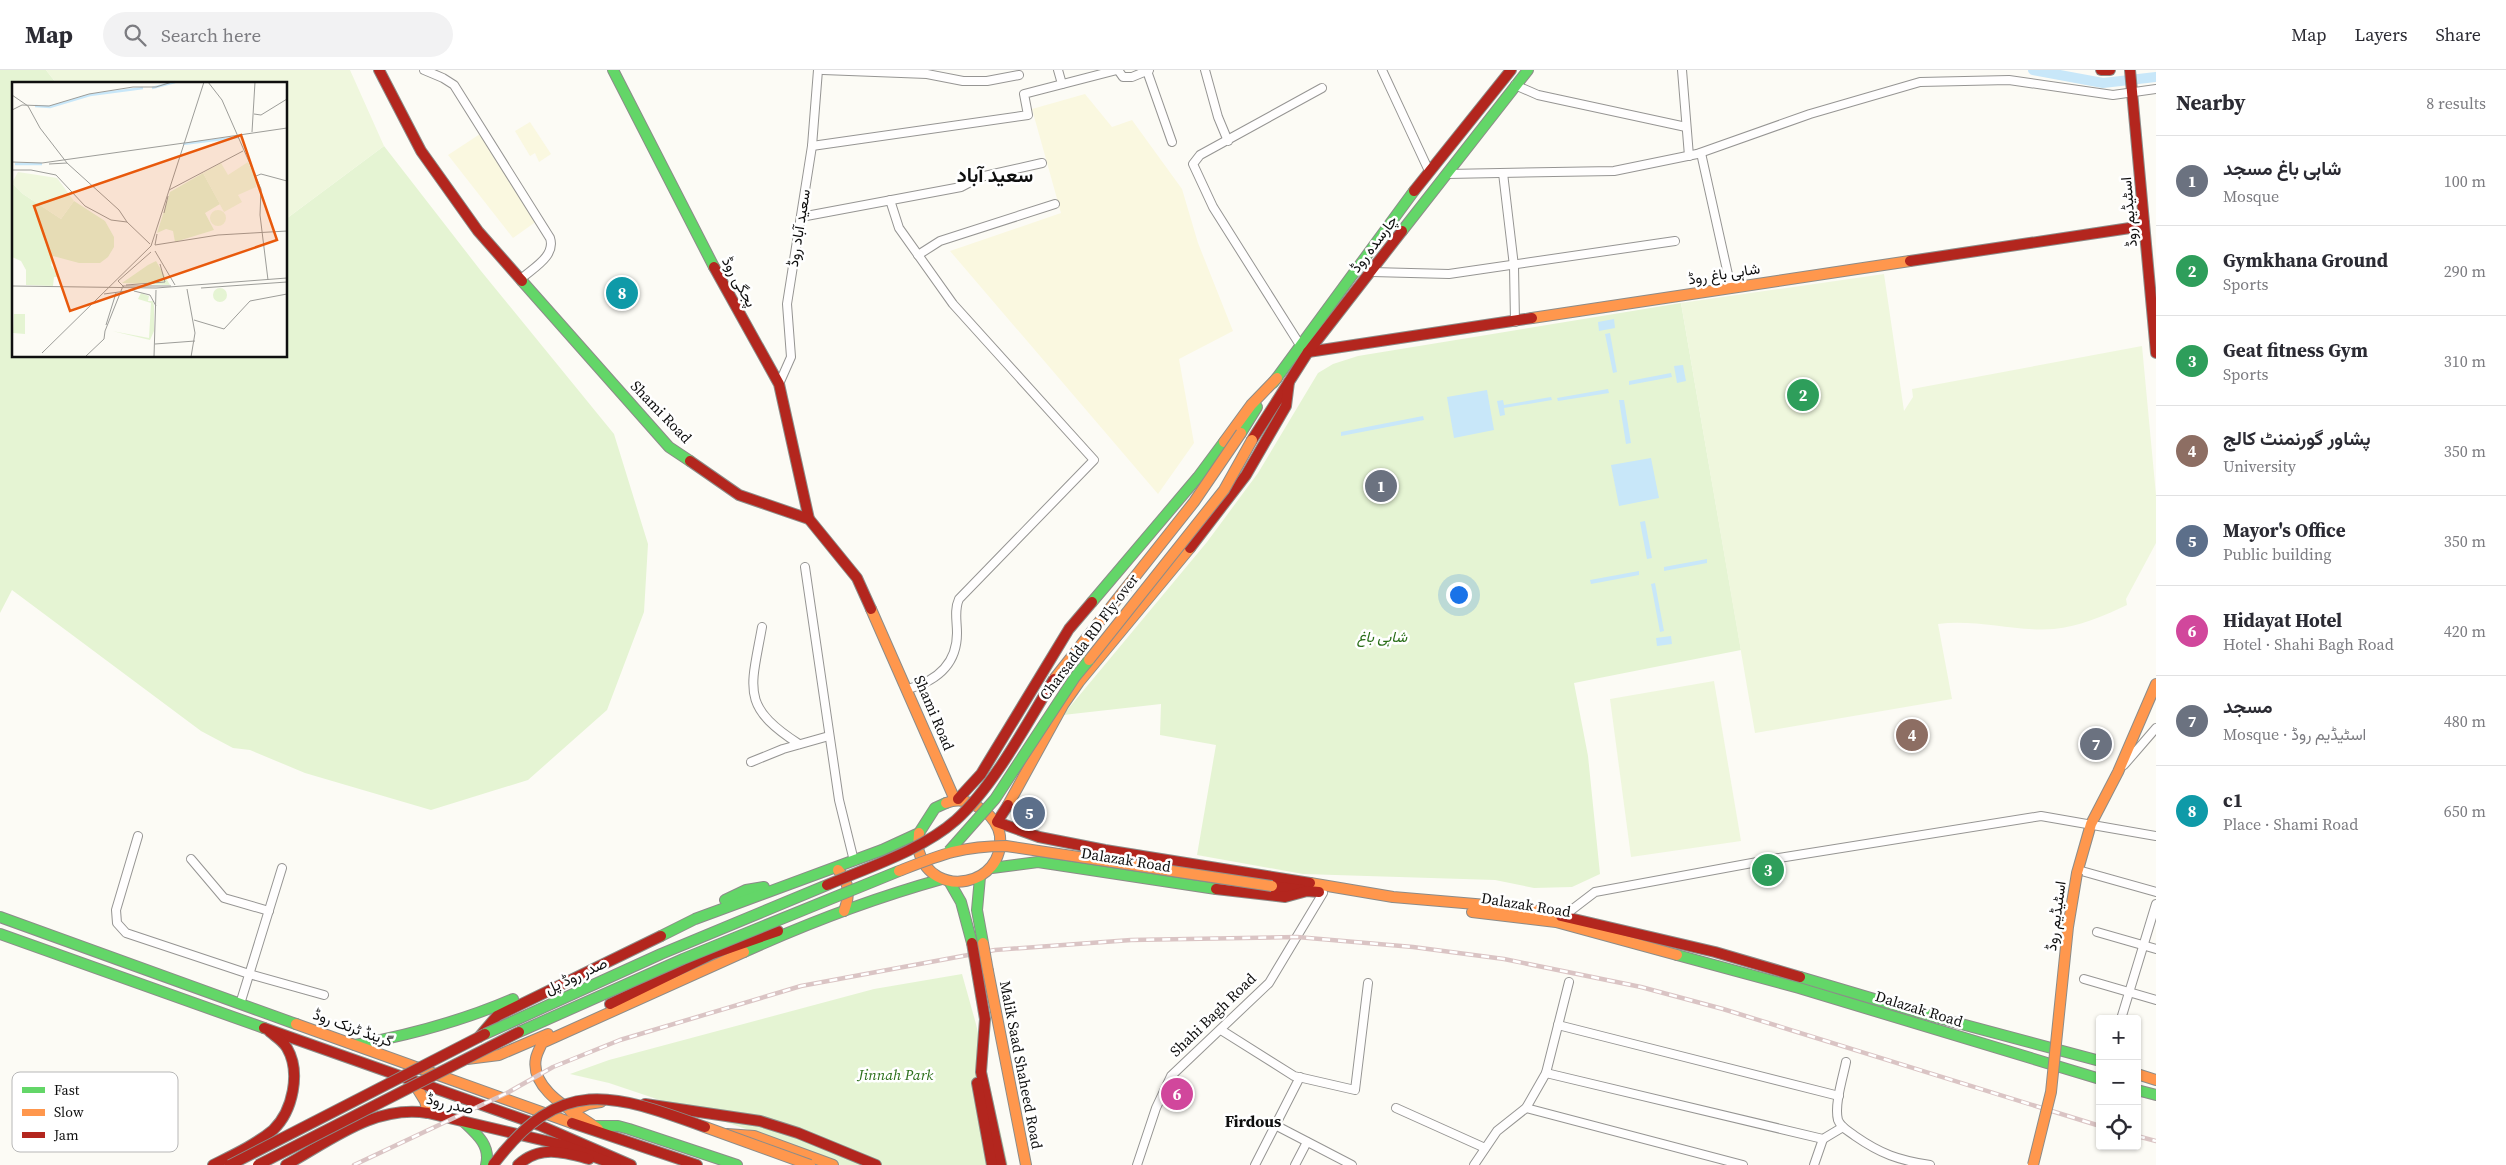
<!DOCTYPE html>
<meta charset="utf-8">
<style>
:root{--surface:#fff;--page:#f2f2f3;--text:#2b2b33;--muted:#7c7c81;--line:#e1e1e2;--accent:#b45309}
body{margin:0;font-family:"Source Serif 4",Vazirmatn,serif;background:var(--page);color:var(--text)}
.controls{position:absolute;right:15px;bottom:15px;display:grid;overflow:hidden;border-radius:5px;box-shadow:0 1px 4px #0004}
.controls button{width:45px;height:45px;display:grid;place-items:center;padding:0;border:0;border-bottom:1px solid var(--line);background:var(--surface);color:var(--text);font:25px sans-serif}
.you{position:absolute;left:1458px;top:524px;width:18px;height:18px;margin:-12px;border:4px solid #fff;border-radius:50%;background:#1a73e8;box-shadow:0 0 0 8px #1a73e833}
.badge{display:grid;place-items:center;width:32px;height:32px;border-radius:50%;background:var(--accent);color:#fff;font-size:16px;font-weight:700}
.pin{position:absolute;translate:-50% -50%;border:2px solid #fff;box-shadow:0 1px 5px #0006}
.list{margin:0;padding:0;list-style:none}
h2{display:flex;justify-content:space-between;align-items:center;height:65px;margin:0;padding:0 20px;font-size:21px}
h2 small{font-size:16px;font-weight:400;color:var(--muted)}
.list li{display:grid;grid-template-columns:32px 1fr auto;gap:15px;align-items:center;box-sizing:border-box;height:90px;padding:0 20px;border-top:1px solid var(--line)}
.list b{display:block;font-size:19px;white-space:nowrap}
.list p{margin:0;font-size:16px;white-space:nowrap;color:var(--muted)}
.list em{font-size:16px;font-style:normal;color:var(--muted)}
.icon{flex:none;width:28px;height:28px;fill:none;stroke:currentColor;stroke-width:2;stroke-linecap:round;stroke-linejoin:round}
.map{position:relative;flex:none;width:2156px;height:1095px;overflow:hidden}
header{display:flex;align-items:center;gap:30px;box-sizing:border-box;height:70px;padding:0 25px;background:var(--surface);border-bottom:1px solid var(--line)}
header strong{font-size:24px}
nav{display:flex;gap:28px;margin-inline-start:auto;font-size:18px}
.search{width:350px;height:45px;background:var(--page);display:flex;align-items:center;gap:12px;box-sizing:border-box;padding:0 18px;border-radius:28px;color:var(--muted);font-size:19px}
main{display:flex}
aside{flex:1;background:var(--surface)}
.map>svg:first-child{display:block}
.farmland{fill:#faf8e0}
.green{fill:#e5f4d3}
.pitch{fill:#eff7dd}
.water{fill:#c8e7f9}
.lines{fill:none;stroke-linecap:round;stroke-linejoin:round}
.canal{stroke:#c8e7f9;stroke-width:10}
.street-casing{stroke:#969593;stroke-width:10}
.fast-casing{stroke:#8c8c89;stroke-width:12}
.slow-casing{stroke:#8c8c89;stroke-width:12}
.jam-casing{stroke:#8c8c89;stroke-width:12}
.street{stroke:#fffefe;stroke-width:8}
.fast{stroke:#63d668;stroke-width:10}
.slow{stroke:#ff974d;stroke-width:10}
.jam{stroke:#b3261e;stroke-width:10}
.rail-casing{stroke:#dac4c4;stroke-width:4.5}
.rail{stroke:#fff;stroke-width:2.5;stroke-dasharray:8;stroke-linecap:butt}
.fast-bridge-casing{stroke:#8c8c89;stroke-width:12;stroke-linecap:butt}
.slow-bridge-casing{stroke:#8c8c89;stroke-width:12;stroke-linecap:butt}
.jam-bridge-casing{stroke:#8c8c89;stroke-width:12;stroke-linecap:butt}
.fast-bridge{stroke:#63d668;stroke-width:10}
.slow-bridge{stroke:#ff974d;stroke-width:10}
.jam-bridge{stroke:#b3261e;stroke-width:10}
.labels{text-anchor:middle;stroke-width:5;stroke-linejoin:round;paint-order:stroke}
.street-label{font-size:15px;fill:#0f0f0f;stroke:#fff}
.park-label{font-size:15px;font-style:italic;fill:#2a6e19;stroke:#fff}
.neighbourhood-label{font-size:16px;font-weight:bold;fill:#0f0f0f;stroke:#fff}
.district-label{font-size:20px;font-weight:bold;fill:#0f0f0f;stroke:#fff}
.inset-river{fill:none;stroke:#c8e7f9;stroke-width:2.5}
.inset-road{fill:none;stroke:#9d9d99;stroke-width:1}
.view{fill:#e8590c;fill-opacity:0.15;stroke:#e8590c;stroke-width:2.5}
.inset-edge{fill:none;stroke:#0f0f0f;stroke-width:2.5}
.key{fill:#fff;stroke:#b7b7b7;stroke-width:1}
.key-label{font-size:14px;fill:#0f0f0f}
</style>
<header>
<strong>Map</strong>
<div class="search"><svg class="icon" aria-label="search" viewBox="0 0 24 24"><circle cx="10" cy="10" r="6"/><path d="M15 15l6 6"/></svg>Search here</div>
<nav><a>Map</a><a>Layers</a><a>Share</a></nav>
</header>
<main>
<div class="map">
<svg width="2156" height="1095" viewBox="0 0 2156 1095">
<rect width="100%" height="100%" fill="#fcfbf5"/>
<!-- farmland -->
<g class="farmland">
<polygon points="1085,24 1112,57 1132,50 1182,119 1198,173 1233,261 1179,289 1194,373 1158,424 950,181 1061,143 1032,39"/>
<polygon points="530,52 551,84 539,92 535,83 530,86 515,61"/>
<polygon points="480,64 537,151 513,168 448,85"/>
</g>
<!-- green -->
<g class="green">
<polygon points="0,0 46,0 57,14 14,14 14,286 286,286 286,149 384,76 481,201 614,364 648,474 644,542 607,640 528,710 431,740 305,703 250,680 233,678 201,661 12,520 0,543"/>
<polygon points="1681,233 1741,580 1574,613 1588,686 1600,804 1572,817 1534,818 1495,810 1303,804 1197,785 1216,675 1160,665 1161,634 1063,645 1207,472 1258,403 1318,303 1333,294 1358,286"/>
<polygon points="962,904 976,954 1008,1095 835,1095 785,1072 609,1013 570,1004 609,990 874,919"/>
</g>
<!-- pitch -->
<g class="pitch">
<polygon points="46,0 350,0 384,76 286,149 286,14 57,14"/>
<path d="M 1884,204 L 1904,341 L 1913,327 L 1912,319 L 2142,276 L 2156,425 L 2156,473 L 2126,529 L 2127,535 C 2106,545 2078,557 2054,559 C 2015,562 1977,549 1938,554 L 1952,629 L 1755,663 L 1681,233 Z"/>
<polygon points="1714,611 1741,771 1631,787 1610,629"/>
</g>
<!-- water -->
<g class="water">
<polygon points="1614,249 1615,258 1599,261 1598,252"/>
<polygon points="1610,263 1617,302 1613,303 1605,264"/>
<polygon points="1683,295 1686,311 1677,313 1674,296"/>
<polygon points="1671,303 1672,307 1629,315 1629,311"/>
<polygon points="1608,319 1609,323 1558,331 1557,328"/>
<polygon points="1487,320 1494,360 1454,368 1447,327"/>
<polygon points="1551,327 1552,330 1504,338 1505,345 1500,346 1497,331 1503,330 1504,335"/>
<polygon points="1619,330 1624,330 1631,373 1626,374"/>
<polygon points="1423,346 1424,350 1341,366 1341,362"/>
<polygon points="1651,388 1659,428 1619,436 1611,395"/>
<polygon points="1645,451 1652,488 1647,489 1640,452"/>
<polygon points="1707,489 1707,493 1664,501 1664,497"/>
<polygon points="1639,501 1639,505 1591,514 1590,510"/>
<polygon points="1655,513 1664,561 1660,562 1651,514"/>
<polygon points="1671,566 1672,574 1657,576 1656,568"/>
</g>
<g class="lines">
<!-- canal -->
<polyline class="canal" points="2033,0 2103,13 2156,7"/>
<!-- street casing -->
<g class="street-casing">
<g id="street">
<path d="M 424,0 L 443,8 L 454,15 L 550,168 C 556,186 533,198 521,209"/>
<polyline points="823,0 927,4 963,11 987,11 1019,5"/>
<polyline points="1058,0 1062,14"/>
<polyline points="1118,0 1123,7 1132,7 1149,0"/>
<polyline points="1205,0 1218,47 1228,71"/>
<polyline points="1382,0 1429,101"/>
<polyline points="1682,0 1689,86"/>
<polyline points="1147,1 1172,72"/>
<polyline points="1515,15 1538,25 1686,57"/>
<polyline points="812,76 1028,45 1024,24 1117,0"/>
<polyline points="1701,83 1731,218"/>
<polyline points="1503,103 1514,196 1515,252"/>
<polyline points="1447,104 1614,101 1697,84 1810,44 1920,12 2009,10 2113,25 2156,19"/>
<path d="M 890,130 L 899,158 L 953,234 L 1094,390 L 959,529 C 954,540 957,551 957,563 C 957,595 936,611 908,619"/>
<polyline points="801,147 961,117 980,107 1042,93"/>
<polyline points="918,185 940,171 1055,134"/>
<polyline points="1372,202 1449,204 1675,171"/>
<polyline points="1300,275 1213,137 1193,94 1200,85 1322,18"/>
<polyline points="779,314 791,287 787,234 812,76 818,0"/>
<polyline points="805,497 839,730 854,791"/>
<path d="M 762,557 C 751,619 740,636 799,674"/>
<polyline points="751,692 783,679 829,666"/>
<polyline points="2124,695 2156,658"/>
<polyline points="138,766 116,840 117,853 126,863 249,904 324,925"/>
<polyline points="191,789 224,828 269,841"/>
<polyline points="2078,800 2156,822"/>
<polyline points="1561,848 1595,822 1779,788 2041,746 2156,766"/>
<polyline points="2097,862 2156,879"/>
<polyline points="2084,909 2156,930"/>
<polyline points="240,934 282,798"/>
<polyline points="2121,949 2156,834"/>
<polyline points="1558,955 1839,1026"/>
<polyline points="1221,960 1294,1006 1355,1020 1368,913"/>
<path d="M 1846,992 C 1843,1007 1834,1035 1838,1050 C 1841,1058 1849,1061 1855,1066 C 1881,1084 1898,1090 1930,1095"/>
<polyline points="1546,1003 1823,1069 1843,1057"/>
<polyline points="1396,1038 1485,1078"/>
<polyline points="1526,1038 1743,1095"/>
<polyline points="1275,1055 1352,1095"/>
<polyline points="1137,1095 1156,1038 1171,1006 1269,913 1323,823"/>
<polyline points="1255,1095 1300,1007"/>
<polyline points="1295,1095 1307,1072"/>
<polyline points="1474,1095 1497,1061 1526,1038 1546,1003 1569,912"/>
<polyline points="1814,1095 1823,1069"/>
</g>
</g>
<!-- fast casing -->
<g class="fast-casing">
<g id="fast">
<polyline points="613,0 714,197"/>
<polyline points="1402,161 1528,0"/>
<polyline points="522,211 669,377 690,391"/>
<polyline points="1273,313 1414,121"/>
<polyline points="1241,363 1257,337"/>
<polyline points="1092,532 1198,407 1224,372"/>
<polyline points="992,798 1038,792 1216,819"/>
<polyline points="980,807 977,840 983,873"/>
<polyline points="949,811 961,832 972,873"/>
<polyline points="725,830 746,820 764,817"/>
<polyline points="0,847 296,954"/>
<polyline points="0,864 264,958"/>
<polyline points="661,866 695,849 882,780 919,763 935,738 946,733"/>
<path d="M 744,882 C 808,853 874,828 942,809"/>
<polyline points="1677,885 1799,918 2100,1009"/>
<polyline points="1800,907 1935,947 2100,991"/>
<path d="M 355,975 C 410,965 462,951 513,929"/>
<polyline points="2137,1020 2156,1025"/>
<path d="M 464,1052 C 477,1064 491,1076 486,1095"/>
<polyline points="595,1056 618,1056 629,1059 737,1095"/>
</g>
</g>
<!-- slow casing -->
<g class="slow-casing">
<g id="slow">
<polyline points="1532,248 1910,191"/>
<polyline points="1224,372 1251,335 1277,308"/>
<polyline points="871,539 955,730"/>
<polyline points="1008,735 1063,635 1079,612 1190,478"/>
<path d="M 919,763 C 919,769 917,776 919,782 C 933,830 1005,816 1000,766 C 999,757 992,746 984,741 C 972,732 960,727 946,733"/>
<path d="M 838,800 C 850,813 850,825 844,841"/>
<polyline points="2077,803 2091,754 2118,702 2156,614"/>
<polyline points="1310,813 1393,827 1522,838 1561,846"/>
<polyline points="1472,842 1556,852 1677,885"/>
<polyline points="988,901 1026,1095"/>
<polyline points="296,954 572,1053"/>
<polyline points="467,989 499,985 548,964"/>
<polyline points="2137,1004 2156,1010"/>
<polyline points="412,1010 425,1031 428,1043"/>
<polyline points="571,1042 588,1034 601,1032"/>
<path d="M 598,1059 C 577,1043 529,1021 536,988 C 537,983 540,978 542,973 L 744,882"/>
<polyline points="727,1064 754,1066 833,1095"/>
</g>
</g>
<!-- jam casing -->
<g class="jam-casing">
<g id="jam">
<polyline points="379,0 421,81 478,161 522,211"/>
<polyline points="2101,0 2110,0"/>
<polyline points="2130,0 2156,283"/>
<polyline points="1414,121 1511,0"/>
<polyline points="1910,191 2130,158 2144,153"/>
<polyline points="714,197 779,314 809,449 857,508 871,539"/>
<polyline points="1308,282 1532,248"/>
<polyline points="1252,370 1308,282 1402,161"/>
<polyline points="690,391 739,425 809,449"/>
<polyline points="1190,478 1246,405 1286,336 1289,312"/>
<polyline points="958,729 981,704 1069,559 1092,532"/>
<polyline points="1008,735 997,752 1039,767 1105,780 1310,813"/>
<polyline points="1272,816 1302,820"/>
<polyline points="1216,819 1285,827 1307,821 1319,822"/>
<polyline points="1561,846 1715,882 1800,907"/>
<polyline points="977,902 985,949 981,1002 1001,1095"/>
<polyline points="610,934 712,884 778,861"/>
<polyline points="264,958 539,1055 631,1095"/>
<polyline points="479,967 497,946 661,866"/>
<polyline points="977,1013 992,1095"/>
<polyline points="645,1034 760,1051 798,1063 876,1095"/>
<polyline points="572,1053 697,1095"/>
<path d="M 213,1095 C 233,1085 255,1075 273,1060 C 293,1041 301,1002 287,978 C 283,971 276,967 270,962"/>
<path d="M 286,1095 C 330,1071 375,1034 428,1043 L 563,1075 L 616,1095"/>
<path d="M 518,1095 C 540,1075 563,1082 589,1089"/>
</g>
</g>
<!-- street -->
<use href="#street" class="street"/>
<!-- fast -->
<use href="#fast" class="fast"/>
<!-- slow -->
<use href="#slow" class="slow"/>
<!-- jam -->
<use href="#jam" class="jam"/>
<!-- rail casing -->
<g class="rail-casing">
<g id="rail">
<polyline points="2137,1066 2156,1071"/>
<polyline points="354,1095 507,1023 553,997 620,970 801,916 995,880 1131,870 1297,867 1413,877 1504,889 1641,917 1723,939 2100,1056"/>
</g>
</g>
<!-- rail -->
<use href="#rail" class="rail"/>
<!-- fast-bridge casing -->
<g class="fast-bridge-casing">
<g id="fast-bridge">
<polyline points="949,781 995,729 1075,607 1089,590"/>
<polyline points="519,962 683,889 899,801"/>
<polyline points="485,964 661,884 827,815"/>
</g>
</g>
<!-- slow-bridge casing -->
<g class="slow-bridge-casing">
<g id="slow-bridge">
<polyline points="1089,590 1224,420 1252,370"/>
<polyline points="1054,609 1194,432 1241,363"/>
<path d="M 899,801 C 940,785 961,776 1006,776 L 1272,816"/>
<polyline points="983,873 988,901"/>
<polyline points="705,1057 810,1095"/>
<polyline points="2033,1095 2051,1022 2068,857 2077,803"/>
</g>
</g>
<!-- jam-bridge casing -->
<g class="jam-bridge-casing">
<g id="jam-bridge">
<path d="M 827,815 C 869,797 922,780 956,750 C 994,716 1027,653 1054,609"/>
<polyline points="972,873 977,902"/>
<polyline points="230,1095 485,964"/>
<polyline points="258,1095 519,962"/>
<path d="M 493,1095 C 561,1005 611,1023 705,1057"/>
</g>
</g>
<!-- fast-bridge -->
<use href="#fast-bridge" class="fast-bridge"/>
<!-- slow-bridge -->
<use href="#slow-bridge" class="slow-bridge"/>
<!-- jam-bridge -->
<use href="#jam-bridge" class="jam-bridge"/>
</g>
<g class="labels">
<!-- street labels -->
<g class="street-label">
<text transform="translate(2129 142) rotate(-95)" y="5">اسٹیڈیم روڈ</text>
<text transform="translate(799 158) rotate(-81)" y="5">سعید آباد روڈ</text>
<text transform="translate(1374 174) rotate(-53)" y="5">چارسدہ روڈ</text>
<text transform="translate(1724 204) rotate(-9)" y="5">شاہی باغ روڈ</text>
<text transform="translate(739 212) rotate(61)" y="5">پجگی روڈ</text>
<text transform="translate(661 342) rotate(46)" y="5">Shami Road</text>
<text transform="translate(1089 567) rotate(-53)" y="5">Charsadda RD Fly-over</text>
<text transform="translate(934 643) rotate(67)" y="5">Shami Road</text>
<text transform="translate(1126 790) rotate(9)" y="5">Dalazak Road</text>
<text transform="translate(1526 835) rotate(9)" y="5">Dalazak Road</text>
<text transform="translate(2056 846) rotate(-82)" y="5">اسٹیڈیم روڈ</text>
<text transform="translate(576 906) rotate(-25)" y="5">صدر روڈ پل</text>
<text transform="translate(1919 939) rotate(17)" y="5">Dalazak Road</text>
<text transform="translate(1213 945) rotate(-44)" y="5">Shahi Bagh Road</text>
<text transform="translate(353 958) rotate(20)" y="5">گرینڈ ٹرنک روڈ</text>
<text transform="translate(1021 995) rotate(79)" y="5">Malik Saad Shaheed Road</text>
<text transform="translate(450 1034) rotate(13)" y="5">صدر روڈ</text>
</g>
<!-- park labels -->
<g class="park-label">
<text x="1382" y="572">شاہی باغ</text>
<text x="896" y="1010">Jinnah Park</text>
</g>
<!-- neighbourhood labels -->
<g class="neighbourhood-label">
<text x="1253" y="1057">Firdous</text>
</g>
<!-- district labels -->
<g class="district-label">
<text x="995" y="112">سعید آباد</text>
</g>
</g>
<!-- overview -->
<g transform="translate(12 12)">
<rect width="275" height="275" fill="#fcfbf5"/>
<path d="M 191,91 L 208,122 L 193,131 L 202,148 L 163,160 L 161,149 L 154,147 L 145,151 L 158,110 ZM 0,101 L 11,112 L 49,137 L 62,119 L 93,139 L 102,155 L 102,165 L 96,175 L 88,181 L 67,181 L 41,174 L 39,183 L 47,195 L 42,195 L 41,204 L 14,203 L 14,188 L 9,179 L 0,175 ZM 144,179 L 158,203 L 110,201 L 136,183 ZM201 213a7 7 0 1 1 14 0a7 7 0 1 1-14 0ZM 129,211 L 137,214 L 136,219 L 141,219 L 142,224 L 142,249 L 138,258 L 100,249 L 137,256 L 139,221 L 126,217 ZM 2,232 L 13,232 L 13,252 L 1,251 Z" fill="#e5f4d3"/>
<path d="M 236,80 L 244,97 L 244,105 L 226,113 L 230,120 L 212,130 L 191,91 L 209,81 L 216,93 ZM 6,90 L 45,96 L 62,119 L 49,137 L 11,112 L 0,101 ZM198 136a8 8 0 1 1 16 0a8 8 0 1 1-16 0Z" fill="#eff7dd"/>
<path class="inset-river" d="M 140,6 L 163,0M 23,24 L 38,25 L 78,13 L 131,6M 171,62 L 227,55M 3,82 L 30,82"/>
<path class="inset-road" d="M 196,0 L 210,18 L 249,107 L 248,133 L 256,198M 0,13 L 16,24 L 28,46 L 55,81 L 107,128 L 115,140 L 138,162M 0,28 L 10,23 L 37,24 L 77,12 L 121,5 L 144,5 L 160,0M 242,32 L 249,33 L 275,17M 240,50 L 243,0M 173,61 L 275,46M 0,80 L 30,81 L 172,61M 37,82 L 55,81M 0,88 L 19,88 L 44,93 L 73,124 L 99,138 L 115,140M 244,94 L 249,92 L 275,99M 157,108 L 231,69M 152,131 L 156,114M 145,152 L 143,163 L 206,153 L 275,149M 143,169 L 163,203M 114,203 L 153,200 L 148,182M 0,204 L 144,206 L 275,196M 112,205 L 106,199 L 139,170M 189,206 L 275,200M 175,207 L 183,251 L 179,275M 122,209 L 138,213 L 144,224M 92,212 L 122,208M 182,238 L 212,247 L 238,219 L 275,212M 94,243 L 104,211M 93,249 L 111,204 L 159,204M 143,262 L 183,259M 30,271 L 139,164 L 192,0M 73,275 L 92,257 L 93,249M 142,275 L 144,208"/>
<path class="view" d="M 229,53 L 265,158 L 58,229 L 22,124 Z"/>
<rect width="275" height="275" class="inset-edge"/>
</g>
<!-- legend -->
<rect x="12" y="1002" width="166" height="80" rx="8" class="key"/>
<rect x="22" y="1017" width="23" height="6" fill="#63d668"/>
<rect x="22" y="1039" width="23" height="7" fill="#ff974d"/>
<rect x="22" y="1062" width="23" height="6" fill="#b3261e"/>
<g class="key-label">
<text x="54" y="1025">Fast</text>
<text x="54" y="1047">Slow</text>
<text x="54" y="1070">Jam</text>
</g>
</svg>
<div class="controls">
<button>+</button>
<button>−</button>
<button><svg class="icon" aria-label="locate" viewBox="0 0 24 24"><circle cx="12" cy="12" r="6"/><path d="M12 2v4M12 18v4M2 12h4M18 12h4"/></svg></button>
</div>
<div class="you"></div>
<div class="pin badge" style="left:1381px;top:416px;background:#6b7280">1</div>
<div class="pin badge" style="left:1803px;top:325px;background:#2e9e5b">2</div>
<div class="pin badge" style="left:1768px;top:800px;background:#2e9e5b">3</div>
<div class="pin badge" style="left:1912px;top:665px;background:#8d6e63">4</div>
<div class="pin badge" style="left:1029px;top:743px;background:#5c6f8a">5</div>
<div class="pin badge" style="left:1177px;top:1024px;background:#d1479c">6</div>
<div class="pin badge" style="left:2096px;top:674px;background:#6b7280">7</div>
<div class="pin badge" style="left:622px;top:223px;background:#0f9aa8">8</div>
</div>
<aside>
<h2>Nearby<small>8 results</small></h2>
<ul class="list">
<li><span class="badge" style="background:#6b7280">1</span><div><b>شاہی باغ مسجد</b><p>Mosque</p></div><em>100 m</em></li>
<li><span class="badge" style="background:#2e9e5b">2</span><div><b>Gymkhana Ground</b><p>Sports</p></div><em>290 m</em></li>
<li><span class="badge" style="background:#2e9e5b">3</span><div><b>Geat fitness Gym</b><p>Sports</p></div><em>310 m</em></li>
<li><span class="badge" style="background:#8d6e63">4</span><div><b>پشاور گورنمنٹ کالج</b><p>University</p></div><em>350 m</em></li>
<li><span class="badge" style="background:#5c6f8a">5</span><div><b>Mayor's Office</b><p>Public building</p></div><em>350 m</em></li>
<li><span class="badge" style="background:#d1479c">6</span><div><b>Hidayat Hotel</b><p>Hotel · Shahi Bagh Road</p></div><em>420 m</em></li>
<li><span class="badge" style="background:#6b7280">7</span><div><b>مسجد</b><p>Mosque · اسٹیڈیم روڈ</p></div><em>480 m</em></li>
<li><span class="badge" style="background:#0f9aa8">8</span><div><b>c1</b><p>Place · Shami Road</p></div><em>650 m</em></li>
</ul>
</aside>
</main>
